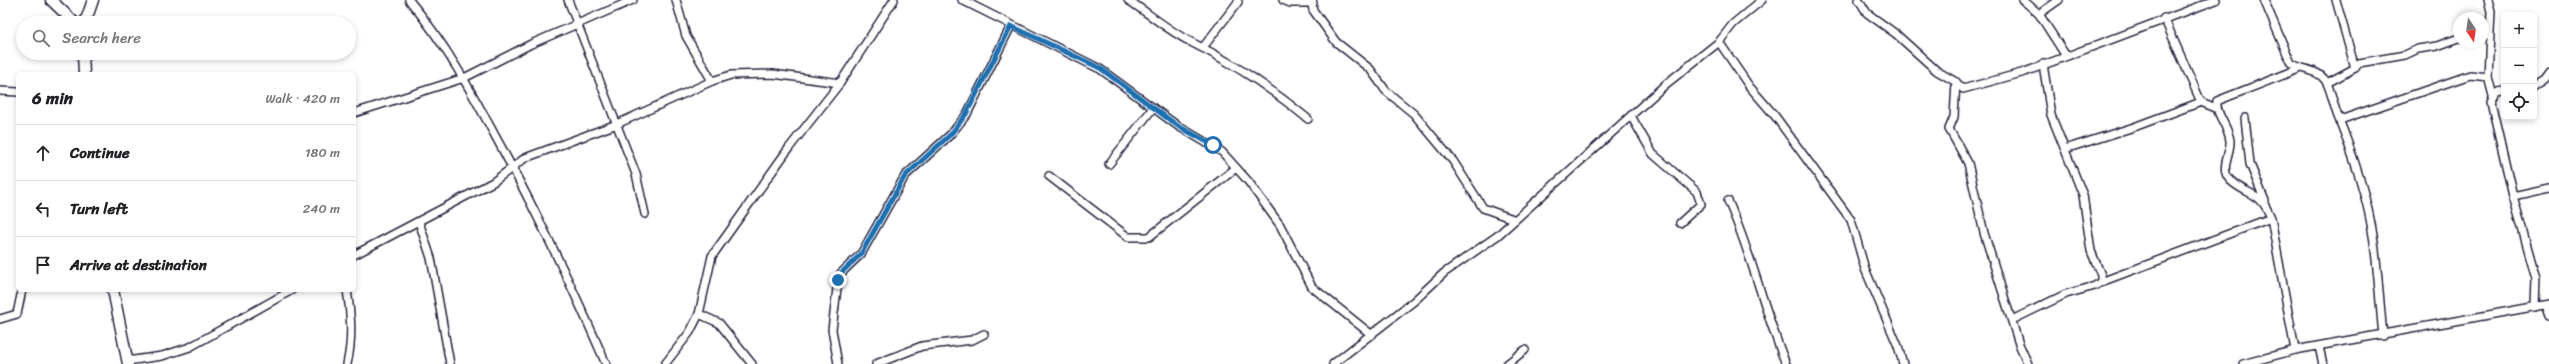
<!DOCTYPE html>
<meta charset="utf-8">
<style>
:root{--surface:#fff;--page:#f6f6f6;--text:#202124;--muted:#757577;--line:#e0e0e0}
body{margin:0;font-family:Sriracha,sans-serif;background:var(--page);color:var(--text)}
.controls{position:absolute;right:12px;top:12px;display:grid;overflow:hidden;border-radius:6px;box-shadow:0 2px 6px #0003}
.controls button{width:36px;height:36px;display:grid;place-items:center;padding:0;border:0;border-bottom:1px solid var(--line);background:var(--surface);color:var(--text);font:20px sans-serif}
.compass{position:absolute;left:2453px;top:12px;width:36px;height:36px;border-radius:50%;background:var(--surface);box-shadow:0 2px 6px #0003;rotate:167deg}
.stop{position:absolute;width:12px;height:12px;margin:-9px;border:3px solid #1f6fb2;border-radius:50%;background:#fff}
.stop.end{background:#1f6fb2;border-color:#fff;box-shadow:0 1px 4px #0008}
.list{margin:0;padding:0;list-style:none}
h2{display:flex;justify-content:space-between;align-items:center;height:52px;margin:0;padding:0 16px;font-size:17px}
h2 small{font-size:13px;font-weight:400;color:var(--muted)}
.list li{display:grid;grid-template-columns:26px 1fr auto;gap:12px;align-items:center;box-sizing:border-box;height:56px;padding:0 16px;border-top:1px solid var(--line)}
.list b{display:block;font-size:15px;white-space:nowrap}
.list em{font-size:13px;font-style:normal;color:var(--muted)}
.icon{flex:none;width:22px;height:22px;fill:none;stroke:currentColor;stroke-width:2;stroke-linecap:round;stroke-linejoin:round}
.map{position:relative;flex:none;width:2549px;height:364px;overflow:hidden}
.search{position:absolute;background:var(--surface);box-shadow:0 2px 6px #0003;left:16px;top:16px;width:340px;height:44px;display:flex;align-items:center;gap:10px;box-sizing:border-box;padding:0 14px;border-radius:22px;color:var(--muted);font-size:15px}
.panel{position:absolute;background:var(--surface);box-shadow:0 2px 6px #0003;left:16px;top:72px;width:340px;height:220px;border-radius:6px}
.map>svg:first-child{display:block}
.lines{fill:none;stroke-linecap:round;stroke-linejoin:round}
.street-casing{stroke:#22223b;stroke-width:10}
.secondary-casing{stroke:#22223b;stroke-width:13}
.street{stroke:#fff;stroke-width:7}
.secondary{stroke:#fff;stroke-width:10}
.route{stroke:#1f6fb2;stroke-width:5}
</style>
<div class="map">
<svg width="2549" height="364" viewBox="0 0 2549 364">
<rect width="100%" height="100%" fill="#fff"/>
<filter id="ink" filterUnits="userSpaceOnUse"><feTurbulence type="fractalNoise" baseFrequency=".025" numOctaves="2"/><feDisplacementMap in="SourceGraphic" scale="8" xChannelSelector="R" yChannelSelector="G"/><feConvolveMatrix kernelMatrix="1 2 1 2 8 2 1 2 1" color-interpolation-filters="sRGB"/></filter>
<g filter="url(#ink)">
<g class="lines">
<!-- street casing -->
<g class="street-casing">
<g id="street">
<path d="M 409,0 C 446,44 472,93 499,143 C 538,215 573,288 606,364"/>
<polyline points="568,0 636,174 645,214"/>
<polyline points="676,0 686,36 712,81"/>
<polyline points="962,0 1100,69 1178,126 1222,152 1248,181 1280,225 1312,287 1372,335"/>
<path d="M 1128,0 C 1148,13 1168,30 1189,41 C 1232,62 1271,88 1308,119"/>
<polyline points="1283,0 1290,3 1313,3"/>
<polyline points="1311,0 1313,10 1336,42 1370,69 1386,91 1414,114 1453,161 1483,208 1513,219"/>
<polyline points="1859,0 1867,13 1896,34 1937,71 1956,82 1963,89 2025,72 2216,0"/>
<polyline points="2023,0 2039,14 2066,56"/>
<path d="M 2264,0 L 2291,63 C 2301,70 2317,69 2325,80 C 2330,86 2334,106 2337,114 C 2353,155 2368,198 2374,242 C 2378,273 2380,305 2383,336"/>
<polyline points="2336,0 2355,68"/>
<polyline points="2488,0 2491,11 2488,77 2493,96"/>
<polyline points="2039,14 2059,0"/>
<polyline points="2164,18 2201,102 2216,108"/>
<polyline points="1719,42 1749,86 1775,116 1851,220 1865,269 1898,346 1903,364"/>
<polyline points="1204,46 1238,2"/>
<polyline points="2043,64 2051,115 2083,195 2091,251 2101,275 2101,282"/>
<polyline points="1956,82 1954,117 1949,129 1968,163 1984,233 2019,344 2028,364"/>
<polyline points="2327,83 2355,68 2359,63 2405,55 2418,49 2437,46 2459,38"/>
<polyline points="2534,86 2544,80 2549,73"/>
<polyline points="0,91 18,92"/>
<polyline points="2504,91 2498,92 2491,102 2513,196 2536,278 2535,307"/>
<polyline points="354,113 464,78 531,44 633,0"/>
<polyline points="1631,116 1653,154 1697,192 1701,204 1680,223"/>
<polyline points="2245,118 2250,164 2265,201"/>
<polyline points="2340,120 2470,75 2488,77"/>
<polyline points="2065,149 2134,127 2201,102"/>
<polyline points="1109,164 1153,108"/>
<polyline points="1049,176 1128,237 1149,237 1236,168"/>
<polyline points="2513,196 2549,188"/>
<path d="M 1728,201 C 1752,254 1764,311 1786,364"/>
<polyline points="419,222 431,258 450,364"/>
<polyline points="354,255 493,182 525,158 617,124 712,81 731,75 773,74 840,83"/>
<polyline points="2545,305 2549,316"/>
<polyline points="699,314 719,323 752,364"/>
<polyline points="0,319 17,314 22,290"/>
<polyline points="2012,320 2066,294 2095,286 2101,282 2271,218"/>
<polyline points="2319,347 2323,364"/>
<path d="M 2295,350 L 2271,218 C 2260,189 2248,197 2230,180 C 2219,169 2231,153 2230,141 C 2229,126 2215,115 2217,101 L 2301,68"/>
<polyline points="127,361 162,356 190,347 292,290"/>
<path d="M 347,364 C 353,338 351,316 347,290"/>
<polyline points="665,364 690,332 699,314 712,256 789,148 840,83 894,0"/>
<polyline points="838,364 832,330 838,280 841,273 861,254 905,176 951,134 967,114 1011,26"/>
<polyline points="876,364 922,346 972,340 984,334"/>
<polyline points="1333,364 1414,301 1444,273 1497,236 1666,84 1719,42 1733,24 1762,0"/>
<polyline points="1507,364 1525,350"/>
<polyline points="2243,364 2295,350 2549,304"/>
</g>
</g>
<!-- secondary casing -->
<g class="secondary-casing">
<g id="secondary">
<polyline points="51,0 75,23"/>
<polyline points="85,23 93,0"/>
<polyline points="83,53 84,74"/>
<polyline points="113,290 128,364"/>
</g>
</g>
<!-- street -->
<use href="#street" class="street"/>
<!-- secondary -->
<use href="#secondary" class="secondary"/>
</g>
</g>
<g class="lines" filter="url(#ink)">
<!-- route -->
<polyline class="route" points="838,280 841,273 861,254 905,176 951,134 966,114 1011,26 1100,68 1178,126 1213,145"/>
</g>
</svg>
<div class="controls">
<button>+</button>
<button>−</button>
<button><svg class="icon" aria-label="locate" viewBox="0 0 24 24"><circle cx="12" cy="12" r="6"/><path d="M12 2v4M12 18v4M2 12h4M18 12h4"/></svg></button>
</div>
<svg class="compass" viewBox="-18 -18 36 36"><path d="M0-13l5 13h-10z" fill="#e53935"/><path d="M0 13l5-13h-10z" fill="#757577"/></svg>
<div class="stop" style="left:1213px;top:145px"></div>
<div class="stop end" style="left:838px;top:280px"></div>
<div class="search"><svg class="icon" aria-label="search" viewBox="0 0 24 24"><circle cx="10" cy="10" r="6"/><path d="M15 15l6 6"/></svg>Search here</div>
<section class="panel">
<h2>6 min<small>Walk · 420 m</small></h2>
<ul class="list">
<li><svg class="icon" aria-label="ahead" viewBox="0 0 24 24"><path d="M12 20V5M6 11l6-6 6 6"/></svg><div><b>Continue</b></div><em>180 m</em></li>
<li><svg class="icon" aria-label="left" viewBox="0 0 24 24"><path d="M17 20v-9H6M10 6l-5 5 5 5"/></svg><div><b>Turn left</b></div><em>240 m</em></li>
<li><svg class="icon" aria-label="arrive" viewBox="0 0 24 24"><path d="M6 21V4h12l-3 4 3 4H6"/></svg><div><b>Arrive at destination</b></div></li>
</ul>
</section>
</div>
